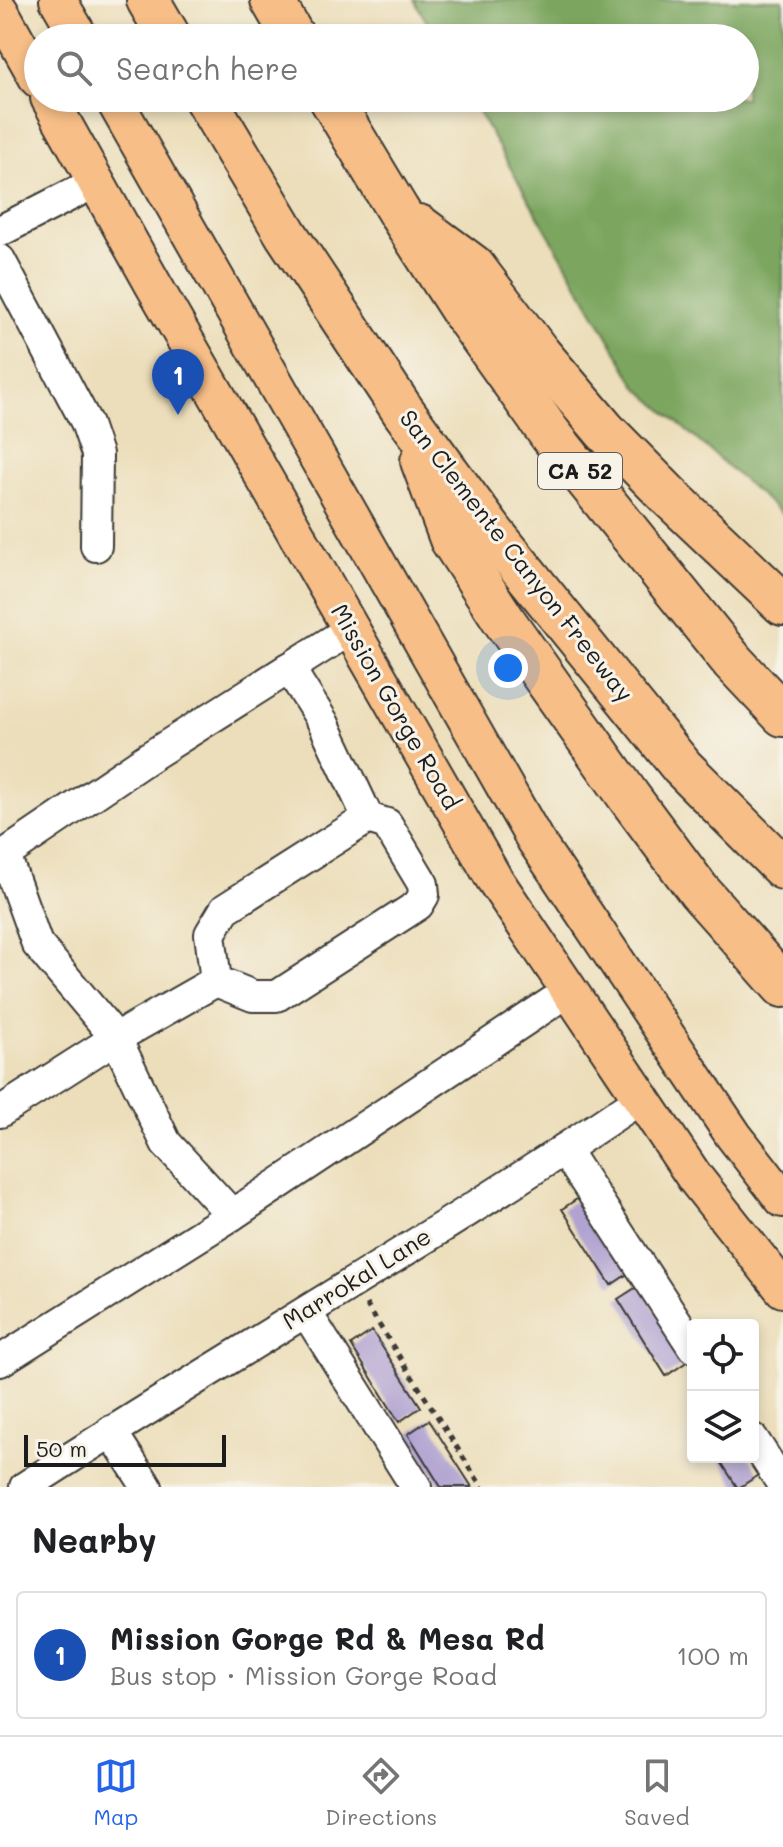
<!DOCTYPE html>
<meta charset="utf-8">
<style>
:root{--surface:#fff;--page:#f2f2f2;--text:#202124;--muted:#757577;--line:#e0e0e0;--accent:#2563eb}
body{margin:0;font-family:Mali,sans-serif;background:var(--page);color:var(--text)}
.controls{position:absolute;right:24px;bottom:24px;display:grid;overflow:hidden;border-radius:8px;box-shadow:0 4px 12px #0003}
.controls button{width:72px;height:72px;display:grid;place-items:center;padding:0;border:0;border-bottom:2px solid var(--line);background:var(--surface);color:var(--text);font:40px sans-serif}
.scale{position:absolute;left:24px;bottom:20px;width:202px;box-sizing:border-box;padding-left:8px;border:4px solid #1c1c1c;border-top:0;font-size:22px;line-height:28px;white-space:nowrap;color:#1c1c1c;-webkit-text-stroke:6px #f7f3e8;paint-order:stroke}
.you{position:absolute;left:508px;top:668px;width:28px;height:28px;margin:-20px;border:6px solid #fff;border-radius:50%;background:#1a73e8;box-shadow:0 0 0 12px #1a73e833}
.badge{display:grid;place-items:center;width:52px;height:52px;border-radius:50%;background:var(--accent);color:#fff;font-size:26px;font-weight:700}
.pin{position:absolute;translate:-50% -66px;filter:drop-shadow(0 2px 4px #0008)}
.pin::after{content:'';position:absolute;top:42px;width:28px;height:24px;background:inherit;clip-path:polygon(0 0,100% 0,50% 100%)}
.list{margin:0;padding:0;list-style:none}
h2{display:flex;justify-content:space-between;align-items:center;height:104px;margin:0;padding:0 32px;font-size:34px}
h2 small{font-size:26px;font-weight:400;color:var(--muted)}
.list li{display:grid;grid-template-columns:52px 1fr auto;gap:24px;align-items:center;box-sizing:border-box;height:128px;margin:0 16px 16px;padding:0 16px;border:2px solid var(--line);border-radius:8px}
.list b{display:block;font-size:30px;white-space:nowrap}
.list p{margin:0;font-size:26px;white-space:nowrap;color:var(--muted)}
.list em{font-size:26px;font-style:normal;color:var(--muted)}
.icon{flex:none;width:44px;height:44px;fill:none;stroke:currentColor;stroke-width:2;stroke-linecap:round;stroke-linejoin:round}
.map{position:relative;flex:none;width:783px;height:1487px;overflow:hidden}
.search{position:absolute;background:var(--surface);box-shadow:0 4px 12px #0003;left:24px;right:24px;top:24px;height:88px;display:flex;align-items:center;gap:20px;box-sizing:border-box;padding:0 28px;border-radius:44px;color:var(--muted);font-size:30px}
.sheet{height:248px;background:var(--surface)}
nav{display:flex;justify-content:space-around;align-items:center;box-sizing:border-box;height:112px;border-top:2px solid var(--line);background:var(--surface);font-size:22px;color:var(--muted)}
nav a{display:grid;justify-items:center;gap:4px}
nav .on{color:var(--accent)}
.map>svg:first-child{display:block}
.forest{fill:#7ba65f;stroke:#4c613e;stroke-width:2}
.building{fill:#b0a3d1}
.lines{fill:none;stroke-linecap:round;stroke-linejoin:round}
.minor-casing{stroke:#3b3934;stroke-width:34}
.major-casing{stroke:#3b3934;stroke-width:40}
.highway-casing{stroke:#3b3934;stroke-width:46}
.path{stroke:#3b3934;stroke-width:5;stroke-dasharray:6 6;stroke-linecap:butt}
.minor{stroke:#fff;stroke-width:30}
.major{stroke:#f7be87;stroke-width:36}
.highway{stroke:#f7be87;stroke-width:42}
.labels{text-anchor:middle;stroke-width:6;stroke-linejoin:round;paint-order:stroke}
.shield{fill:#f7f3e8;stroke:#5e5c59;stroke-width:2}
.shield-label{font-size:22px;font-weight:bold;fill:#1c1c1c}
.street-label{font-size:24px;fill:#1c1c1c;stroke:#f7f3e8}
</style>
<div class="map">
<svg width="783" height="1487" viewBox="0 0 783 1487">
<rect width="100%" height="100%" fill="#f7f3e8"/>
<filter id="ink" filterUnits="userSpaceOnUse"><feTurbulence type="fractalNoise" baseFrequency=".0125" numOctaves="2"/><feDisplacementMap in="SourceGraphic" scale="16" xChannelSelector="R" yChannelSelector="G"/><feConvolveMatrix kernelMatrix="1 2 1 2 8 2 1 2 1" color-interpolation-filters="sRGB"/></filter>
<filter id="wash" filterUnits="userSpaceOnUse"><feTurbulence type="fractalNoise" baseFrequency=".006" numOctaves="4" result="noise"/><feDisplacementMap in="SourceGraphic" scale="32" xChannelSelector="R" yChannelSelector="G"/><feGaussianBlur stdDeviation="1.8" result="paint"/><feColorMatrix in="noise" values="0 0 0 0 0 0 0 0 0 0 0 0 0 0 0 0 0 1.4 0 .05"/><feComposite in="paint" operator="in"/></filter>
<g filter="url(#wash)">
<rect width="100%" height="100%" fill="#ecdeba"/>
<!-- forest -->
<polygon class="forest" points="414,0 783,0 783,515 637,387 470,98 745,98 745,38 436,38"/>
<g id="blocks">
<!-- building -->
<g class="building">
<polygon points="583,1195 632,1271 611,1285 562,1209"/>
<polygon points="640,1285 688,1361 666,1376 618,1299"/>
<polygon points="372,1331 421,1407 399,1422 351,1345"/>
<polygon points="429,1420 449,1451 472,1487 441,1487 408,1434"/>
<polygon points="718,1457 749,1457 760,1474 740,1487 737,1487"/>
</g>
</g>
</g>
<g filter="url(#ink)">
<use href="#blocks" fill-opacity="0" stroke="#3b3934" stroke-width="2"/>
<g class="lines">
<!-- minor casing -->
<g class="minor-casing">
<g id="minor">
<polyline points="0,231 96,182"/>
<polyline points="0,260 86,422 97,454 96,546"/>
<polyline points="5,855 37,944 116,1038 166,1143 232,1215"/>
<polyline points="0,858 146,759 351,629"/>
<polyline points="216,981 253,996 277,996 418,905 424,895 423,884 387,824 368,818"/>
<polyline points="0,1112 116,1038 216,981 210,934 225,909 368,818 323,722 289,668"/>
<polyline points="564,1149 693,1347"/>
<polyline points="306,1312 416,1487"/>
<polyline points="0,1361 232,1215 569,991"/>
<polyline points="111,1431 147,1487"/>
<polyline points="753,1439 783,1485"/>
<path d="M 25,1487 C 229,1355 441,1234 641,1098"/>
</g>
</g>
<!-- major casing -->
<g class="major-casing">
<g id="major">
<polyline points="58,0 80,38"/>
<polyline points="0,11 38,79"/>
<polyline points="49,98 153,284 493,877 695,1178 783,1289"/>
<polyline points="113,98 535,840 734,1136 783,1199"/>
</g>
</g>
<!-- highway casing -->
<g class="highway-casing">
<g id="highway">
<polyline points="148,0 170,38"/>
<polyline points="272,0 294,38"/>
<polyline points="205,98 286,234 403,411 492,532 682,767 783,868"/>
<polyline points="330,98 398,211 463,312 550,434 733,662 783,715"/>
<polyline points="419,226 473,266 538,352 605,431 668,495 783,604"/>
<polyline points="422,461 451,539 505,622 629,797 699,891 783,986"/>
</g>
</g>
<!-- path -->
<polyline class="path" points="366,1304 482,1487"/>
<!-- minor -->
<use href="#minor" class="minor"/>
<!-- major -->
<use href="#major" class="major"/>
<!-- highway -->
<use href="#highway" class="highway"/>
</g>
</g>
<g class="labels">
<!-- shield labels -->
<rect class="shield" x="538" y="453" width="84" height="36" rx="6"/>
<g class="shield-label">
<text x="580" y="479">CA 52</text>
</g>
<!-- street labels -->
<g class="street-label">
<text transform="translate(516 556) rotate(52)" y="8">San Clemente Canyon Freeway</text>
<text transform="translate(395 707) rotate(60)" y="8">Mission Gorge Road</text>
<text transform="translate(357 1279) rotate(-32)" y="8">Marrokal Lane</text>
</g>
</g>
</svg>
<div class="controls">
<button><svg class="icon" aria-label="locate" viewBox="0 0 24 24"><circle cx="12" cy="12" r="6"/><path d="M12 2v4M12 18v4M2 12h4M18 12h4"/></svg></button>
<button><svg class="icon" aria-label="layers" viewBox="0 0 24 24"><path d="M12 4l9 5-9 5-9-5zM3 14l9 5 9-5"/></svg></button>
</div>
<div class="scale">50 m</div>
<div class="you"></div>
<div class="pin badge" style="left:178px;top:415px;background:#1a4fb4">1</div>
<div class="search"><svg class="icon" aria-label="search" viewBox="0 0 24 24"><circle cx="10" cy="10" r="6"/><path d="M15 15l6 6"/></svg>Search here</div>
</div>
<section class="sheet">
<h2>Nearby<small></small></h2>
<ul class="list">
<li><span class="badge" style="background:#1a4fb4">1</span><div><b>Mission Gorge Rd &amp; Mesa Rd</b><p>Bus stop · Mission Gorge Road</p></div><em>100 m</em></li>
</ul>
</section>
<nav>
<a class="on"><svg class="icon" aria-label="map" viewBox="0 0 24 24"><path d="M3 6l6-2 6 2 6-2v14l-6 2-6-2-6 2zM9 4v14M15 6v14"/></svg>Map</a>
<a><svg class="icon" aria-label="directions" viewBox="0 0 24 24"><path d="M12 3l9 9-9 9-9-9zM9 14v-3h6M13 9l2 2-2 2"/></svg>Directions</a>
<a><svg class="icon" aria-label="saved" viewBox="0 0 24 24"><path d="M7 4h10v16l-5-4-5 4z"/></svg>Saved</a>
</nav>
